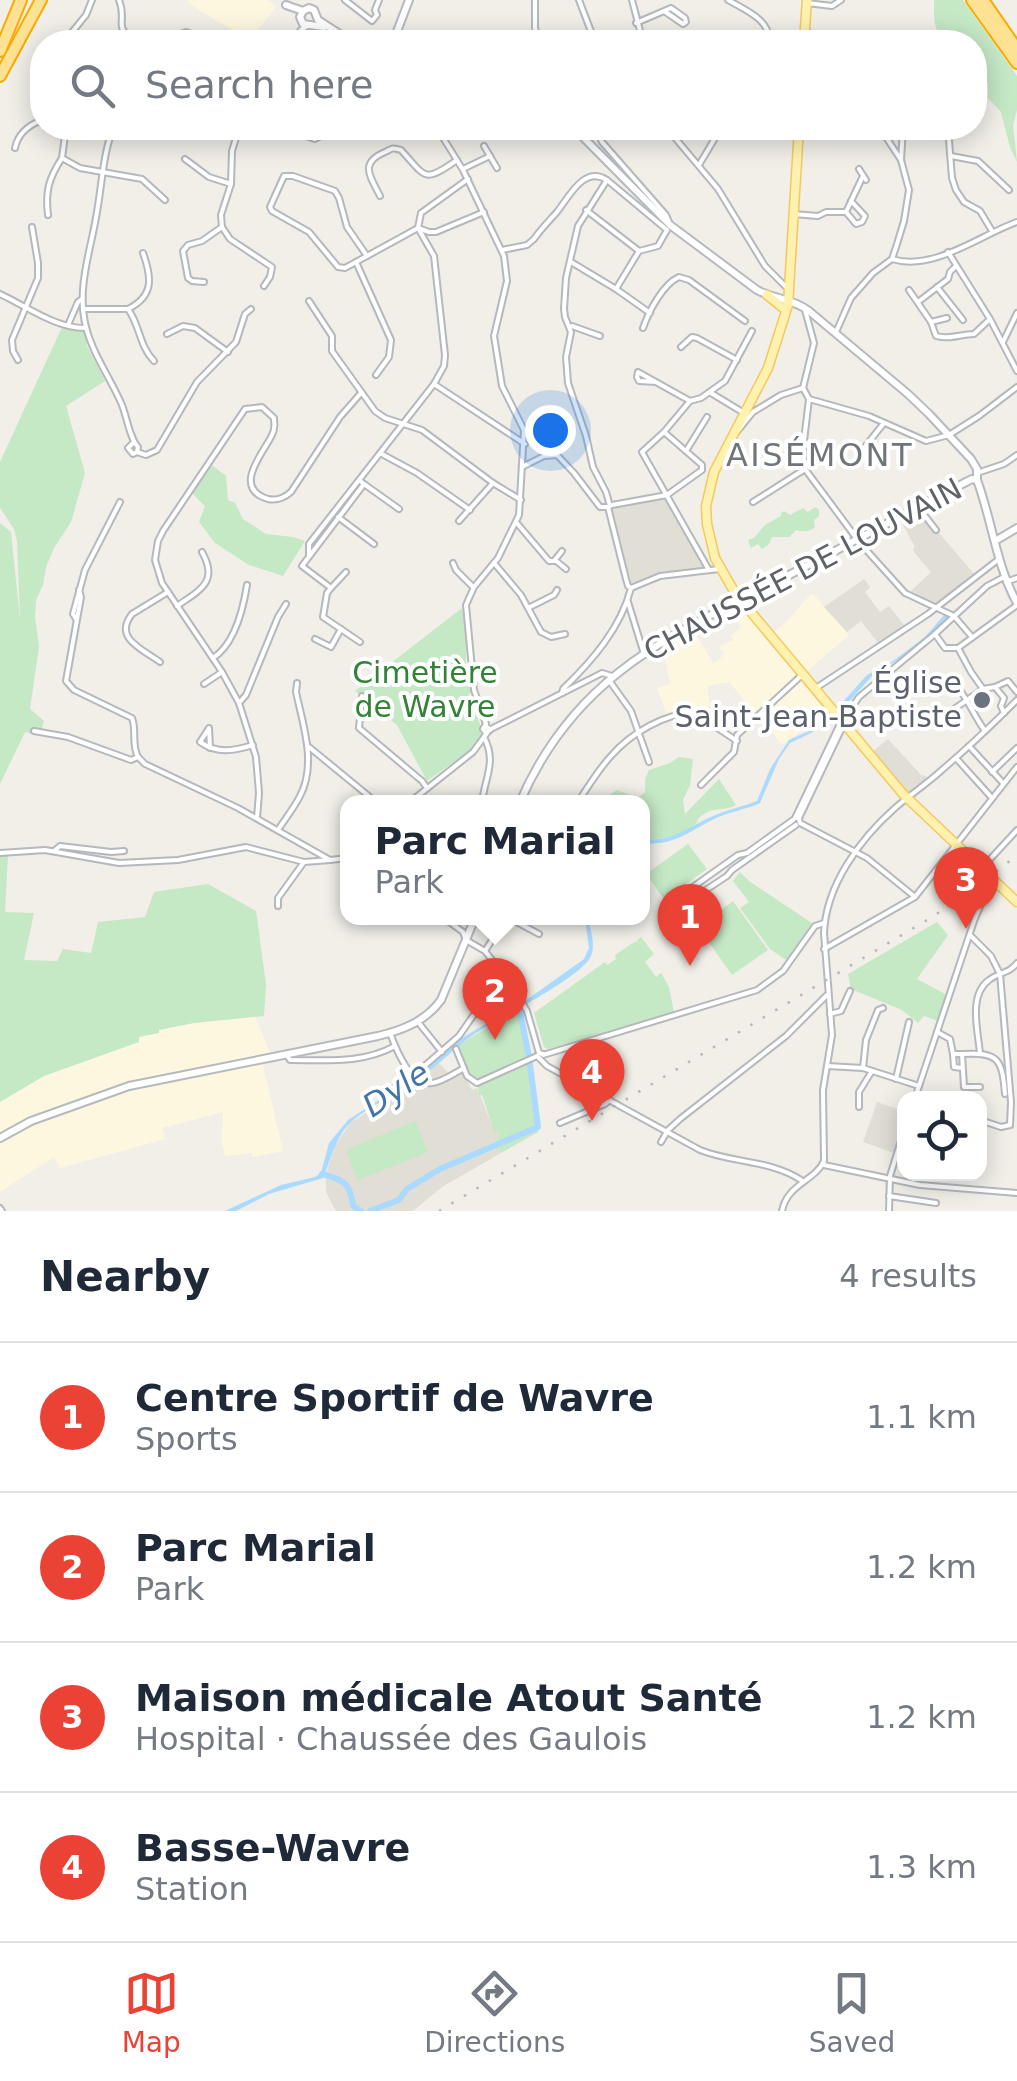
<!DOCTYPE html>
<meta charset="utf-8">
<style>
:root{--surface:#fff;--page:#f6f6f7;--text:#1f2937;--muted:#747a83;--line:#e0e1e3;--accent:#ea4335}
body{margin:0;font-family:"DejaVu Sans",sans-serif;background:var(--page);color:var(--text)}
.controls{position:absolute;right:30px;bottom:30px;display:grid;overflow:hidden;border-radius:20px;box-shadow:0 5px 25px #0003}
.controls button{width:90px;height:90px;display:grid;place-items:center;padding:0;border:0;border-bottom:2px solid var(--line);background:var(--surface);color:var(--text);font:50px sans-serif}
.you{position:absolute;left:550px;top:430px;width:35px;height:35px;margin:-25px;border:8px solid #fff;border-radius:50%;background:#1a73e8;box-shadow:0 0 0 15px #1a73e833}
.badge{display:grid;place-items:center;width:65px;height:65px;border-radius:50%;background:var(--accent);color:#fff;font-size:32px;font-weight:700}
.pin{position:absolute;translate:-50% -82px;filter:drop-shadow(0 2px 5px #0008)}
.pin::after{content:'';position:absolute;top:52px;width:35px;height:30px;background:inherit;clip-path:polygon(0 0,100% 0,50% 100%)}
.popup{position:absolute;left:340px;top:795px;width:310px;height:130px;box-sizing:border-box;display:grid;place-content:center;border-radius:20px;background:var(--surface);filter:drop-shadow(0 2px 8px #0005);font-size:32px;white-space:nowrap;color:var(--muted)}
.popup b{font-size:38px;color:var(--text)}
.popup::after{content:'';position:absolute;left:50%;top:100%;margin-left:-20px;border:20px solid transparent;border-top-color:var(--surface)}
.list{margin:0;padding:0;list-style:none}
h2{display:flex;justify-content:space-between;align-items:center;height:130px;margin:0;padding:0 40px;font-size:42px}
h2 small{font-size:32px;font-weight:400;color:var(--muted)}
.list li{display:grid;grid-template-columns:65px 1fr auto;gap:30px;align-items:center;box-sizing:border-box;height:150px;padding:0 40px;border-top:2px solid var(--line)}
.list b{display:block;font-size:38px;white-space:nowrap}
.list p{margin:0;font-size:32px;white-space:nowrap;color:var(--muted)}
.list em{font-size:32px;font-style:normal;color:var(--muted)}
.icon{flex:none;width:55px;height:55px;fill:none;stroke:currentColor;stroke-width:2;stroke-linecap:round;stroke-linejoin:round}
.map{position:relative;flex:none;width:1017px;height:1211px;overflow:hidden}
.search{position:absolute;background:var(--surface);box-shadow:0 5px 25px #0003;left:30px;right:30px;top:30px;height:110px;display:flex;align-items:center;gap:25px;box-sizing:border-box;padding:0 35px;border-radius:40px;color:var(--muted);font-size:38px}
.sheet{height:730px;background:var(--surface)}
nav{display:flex;justify-content:space-around;align-items:center;box-sizing:border-box;height:140px;border-top:2px solid var(--line);background:var(--surface);font-size:28px;color:var(--muted)}
nav a{display:grid;justify-items:center;gap:5px}
nav .on{color:var(--accent)}
.map>svg:first-child{display:block}
.commercial{fill:#fef7e0}
.education{fill:#e1ded6}
.green{fill:#c5e8c5}
.water{fill:#aadaff}
.lines{fill:none;stroke-linecap:round;stroke-linejoin:round}
.river{stroke:#aadaff;stroke-width:6}
.street-casing{stroke:#b5b8bc;stroke-width:8}
.secondary-casing{stroke:#b6babf;stroke-width:10}
.primary-casing{stroke:#f2c960;stroke-width:11}
.highway-casing{stroke:#f9ab00;stroke-width:14}
.street{stroke:#fff;stroke-width:4}
.secondary{stroke:#fff;stroke-width:6}
.primary{stroke:#fff2af;stroke-width:8}
.highway{stroke:#fde293;stroke-width:10}
.rail{stroke:#b6b7b8;stroke-width:2.5;stroke-dasharray:2.5 12;stroke-linecap:butt}
.worship-dot{fill:#6b7280;stroke:#fff;stroke-width:4}
.labels{text-anchor:middle;stroke-width:8;stroke-linejoin:round;paint-order:stroke}
.street-label{font-size:30px;fill:#5f6368;stroke:#fff}
.park-label{font-size:30px;fill:#348238;stroke:#fff}
.worship-label{font-size:30px;fill:#5b616d;stroke:#fff;text-anchor:end}
.neighbourhood-label{font-size:32px;letter-spacing:2.5px;fill:#70757a;stroke:#fff}
.water-label{font-size:32px;font-style:italic;fill:#4174aa;stroke:#fff}
</style>
<div class="map">
<svg width="1017" height="1211" viewBox="0 0 1017 1211">
<rect width="100%" height="100%" fill="#f1efe8"/>
<!-- commercial -->
<g class="commercial">
<polygon points="189,0 267,0 276,6 250,41 188,3"/>
<polygon points="812,593 849,635 806,672 773,633 787,621"/>
<polygon points="741,607 797,672 795,679 802,682 828,714 782,744 729,682 707,686 710,706 666,713 657,688 670,684 663,647 694,630 713,664 725,654 719,647 733,640 731,636 741,627 731,611"/>
<polygon points="255,1016 270,1053 261,1056 283,1151 253,1157 252,1153 225,1156 222,1140 223,1112 162,1128 165,1139 60,1168 54,1157 0,1192 0,1102 44,1076 138,1042 138,1037 158,1033 158,1030 194,1023"/>
</g>
<!-- education -->
<g class="education">
<polygon points="663,498 669,500 705,568 662,573 630,583 611,509 613,507"/>
<polygon points="920,511 975,575 936,604 915,597 917,594 911,591 931,572 914,552 913,549 915,547 901,521"/>
<polygon points="864,579 870,587 865,592 880,612 889,606 905,626 878,643 861,621 847,632 824,607"/>
<polygon points="888,739 922,776 924,775 928,779 909,794 872,752"/>
<polygon points="438,1062 451,1076 463,1072 472,1090 477,1088 494,1130 500,1134 496,1141 501,1153 442,1187 413,1211 336,1211 326,1192 326,1174 335,1146 350,1123 423,1077"/>
<polygon points="877,1102 904,1111 904,1123 894,1153 863,1142"/>
</g>
<!-- green -->
<g class="green">
<path d="M 934,0 L 963,0 L 1017,76 L 1017,110 L 1013,125 L 1017,162 L 1010,147 L 1001,112 L 988,98 L 988,83 C 971,75 974,59 974,42 L 945,42 C 933,30 934,17 934,0 Z"/>
<polygon points="63,325 75,329 85,330 87,346 105,381 66,406 85,473 71,522 54,548 46,567 43,585 36,600 35,617 39,647 30,709 44,721 39,735 25,732 0,784 0,523 11,532 20,620 17,541 14,529 0,508 0,462"/>
<polygon points="209,463 226,476 228,500 235,503 243,519 266,534 293,537 305,541 283,576 249,565 215,543 199,522 205,506 190,491"/>
<path d="M 815,507 L 819,510 L 819,516 L 814,520 L 815,527 C 810,532 803,532 796,530 L 789,537 L 772,537 L 769,544 L 762,549 L 758,544 L 751,548 L 748,540 L 754,538 L 765,525 L 781,516 L 781,513 L 784,511 L 790,515 L 803,508 L 808,512 Z"/>
<polygon points="462,608 466,627 466,669 464,671 466,674 469,672 472,691 468,695 480,724 481,739 472,749 427,781 397,725 355,691"/>
<path d="M 679,757 L 693,759 L 690,785 L 683,800 L 685,814 L 719,779 L 736,805 C 726,811 714,807 704,814 C 692,822 703,818 692,827 C 679,837 659,840 643,839 L 642,802 L 603,802 L 608,796 L 617,790 L 638,798 L 645,792 L 645,779 L 649,770 L 670,763 Z"/>
<polygon points="688,844 707,869 664,899 646,874"/>
<polygon points="0,855 8,855 5,912 34,913 24,960 57,961 63,949 91,953 98,922 145,917 154,892 208,884 256,911 266,984 264,1016 194,1023 159,1030 159,1033 139,1037 139,1042 44,1076 0,1102"/>
<polygon points="740,872 749,881 812,923 796,950 786,960 770,949 740,908 749,902 733,881"/>
<polygon points="733,901 768,950 732,975 698,927"/>
<polygon points="937,922 948,935 917,979 947,995 938,1021 924,1016 918,1023 902,1010 851,989 848,974"/>
<polygon points="641,937 654,954 645,962 656,977 661,973 669,987 674,1012 548,1049 544,1047 534,1013 605,962 607,965 616,959 615,955 636,941 638,943 637,940"/>
<polygon points="519,1008 528,1058 480,1081 469,1076 457,1046"/>
<polygon points="528,1060 538,1132 501,1153 496,1141 500,1134 494,1131 482,1095 479,1096 478,1087"/>
<polygon points="415,1121 428,1152 358,1180 346,1150"/>
</g>
<!-- water -->
<g class="water">
<path d="M 944,615 L 949,617 L 945,623 L 910,652 L 873,675 L 834,718 L 811,733 L 790,743 L 779,759 L 760,803 C 745,810 727,812 712,820 C 687,833 673,846 643,843 L 642,839 C 677,842 689,825 718,814 C 731,809 744,806 757,801 L 770,769 L 789,740 L 809,731 L 831,715 L 867,675 L 893,661 L 925,637 Z"/>
<path d="M 585,918 L 588,918 C 590,928 596,945 591,956 C 581,978 499,1018 476,1033 C 456,1046 441,1063 422,1077 C 402,1092 367,1107 350,1123 C 335,1138 331,1160 323,1178 L 269,1194 L 236,1211 L 225,1211 L 281,1185 L 315,1177 L 321,1173 L 329,1143 L 348,1120 L 419,1074 L 455,1042 L 525,1001 L 584,959 L 589,948 Z"/>
</g>
<g class="lines">
<!-- river -->
<g class="river">
<path d="M 322,1174 C 343,1179 351,1184 353,1206 L 361,1211"/>
<polyline points="370,1211 399,1200 407,1189 440,1169 538,1127 529,1057 519,1006"/>
</g>
<!-- street casing -->
<g class="street-casing">
<g id="street">
<path d="M 119,0 C 129,24 107,31 147,42"/>
<polyline points="345,0 372,21 377,15 375,10 379,0"/>
<polyline points="535,0 535,28 540,42"/>
<polyline points="579,0 592,34"/>
<polyline points="632,0 643,42"/>
<path d="M 728,0 C 747,11 769,19 770,42"/>
<polyline points="807,3 832,6 841,0"/>
<polyline points="636,23 664,11 683,24 686,22 685,18 671,8 664,11"/>
<polyline points="807,31 816,42"/>
<polyline points="64,42 86,15 92,0"/>
<polyline points="113,42 123,30"/>
<polyline points="170,42 178,35 186,32 213,42"/>
<polyline points="292,42 301,30 307,26"/>
<polyline points="66,128 62,158 80,168 142,179 165,200"/>
<path d="M 113,128 C 103,155 102,183 97,212 C 91,250 76,288 86,327 C 93,355 111,379 122,405 C 127,418 130,439 138,447 L 137,452 L 133,454 L 128,448 L 133,443"/>
<polyline points="239,128 232,151 231,184 221,215 222,227 230,239 272,267 270,277 264,286"/>
<polyline points="282,128 315,139 321,136 320,128"/>
<polyline points="437,128 463,170 504,256 507,281 494,336 502,386 524,430 519,515 498,558 474,587 466,605 474,690 486,724 483,729 486,733 490,730 487,727"/>
<polyline points="595,128 602,142 666,215 669,222"/>
<polyline points="672,128 676,139 718,189 765,266 788,289"/>
<polyline points="880,128 901,160"/>
<polyline points="948,128 952,178 956,190 964,202 980,211 992,231"/>
<polyline points="949,131 958,128"/>
<polyline points="484,146 497,168"/>
<path d="M 15,148 C 18,133 29,125 42,120"/>
<polyline points="951,156 978,161 1009,190"/>
<polyline points="185,159 209,177 231,184"/>
<polyline points="699,165 721,128"/>
<polyline points="463,169 490,156"/>
<polyline points="859,169 866,180"/>
<polyline points="468,179 421,213 418,228 429,232 436,232 484,212"/>
<path d="M 380,196 C 370,176 359,163 385,152 C 395,147 391,148 401,150 C 426,177 423,184 457,160"/>
<polyline points="586,210 639,251 658,246 667,230"/>
<polyline points="846,212 856,224 862,222 865,216 851,201"/>
<polyline points="793,214 818,216 826,212 846,212 863,176"/>
<path d="M 48,215 C 45,191 49,178 62,158"/>
<path d="M 502,250 L 527,245 L 534,239 C 541,229 549,221 557,212 C 569,197 584,165 607,180"/>
<polyline points="948,252 990,319 1017,371"/>
<path d="M 892,259 C 933,272 980,235 1017,222"/>
<polyline points="356,262 345,268 338,267 309,232 272,211 270,207 284,176 293,176 335,191 339,198 347,227 367,256"/>
<polyline points="571,262 616,289 650,313"/>
<polyline points="204,282 192,281 188,278 183,251 188,245 202,241 222,227"/>
<polyline points="937,287 963,320"/>
<polyline points="616,289 639,251"/>
<path d="M 909,290 L 931,322 L 936,336 C 951,340 960,334 974,334 L 989,320"/>
<path d="M 0,294 C 26,306 57,329 86,328"/>
<polyline points="309,301 332,336 332,351 375,411 385,418 422,430 493,483 521,500"/>
<polyline points="918,302 948,279 950,272 956,266"/>
<path d="M 83,309 L 128,309 C 140,325 139,346 154,361"/>
<path d="M 128,309 C 154,296 152,278 143,253"/>
<polyline points="805,310 814,343 803,388 809,399 803,449 805,469 860,543 905,593 954,616 972,637"/>
<polyline points="931,322 947,318"/>
<polyline points="68,325 78,302 82,299"/>
<polyline points="572,326 600,336"/>
<path d="M 643,328 C 649,311 663,284 679,277 L 689,280 L 745,321"/>
<polyline points="836,332 851,298 873,273 892,259 897,244 904,221 909,190 901,160 903,128"/>
<polyline points="167,334 183,326 195,328 228,352"/>
<polyline points="1003,342 1017,313"/>
<polyline points="681,347 692,337 697,338 737,360"/>
<polyline points="18,360 13,351 12,340 38,278 38,263 32,227"/>
<polyline points="656,382 639,381 637,377 638,372 690,401"/>
<polyline points="434,384 525,444"/>
<polyline points="711,393 744,413"/>
<polyline points="809,399 869,416 926,441 949,435 979,416 1017,387"/>
<polyline points="735,434 753,412 781,395 803,388"/>
<polyline points="864,448 884,423"/>
<polyline points="686,451 707,417"/>
<polyline points="137,452 146,455 157,450 197,382 236,342 245,314 251,309"/>
<polyline points="380,453 417,473 470,510"/>
<polyline points="522,467 544,456 557,455 574,473 600,507 608,507"/>
<polyline points="977,473 1004,464 1017,455"/>
<polyline points="359,480 364,484 302,566 331,588 327,593 323,617 360,642"/>
<polyline points="364,484 399,509"/>
<polyline points="753,502 805,469"/>
<polyline points="612,505 667,495 702,470 702,465 664,432"/>
<polyline points="918,507 936,530"/>
<polyline points="338,517 374,544"/>
<polyline points="459,521 493,483"/>
<polyline points="516,522 549,561 554,561 562,551"/>
<polyline points="309,555 309,544 434,384 444,366 445,355 434,256 418,228 356,262 391,340 389,357 376,375"/>
<polyline points="555,560 566,569"/>
<polyline points="453,563 456,570 472,586"/>
<polyline points="494,563 521,595 541,632 551,637 565,634"/>
<polyline points="709,570 642,452 664,432 690,401 701,398 725,381 752,331"/>
<polyline points="1006,582 1017,578"/>
<polyline points="332,587 346,572"/>
<polyline points="631,588 660,576 719,569"/>
<path d="M 79,590 L 81,597 L 66,681 L 74,690 L 132,718 C 137,731 131,744 138,757"/>
<polyline points="628,602 644,654"/>
<path d="M 177,606 C 200,590 219,582 202,552"/>
<polyline points="528,608 554,595 557,590"/>
<polyline points="76,619 73,614 85,570 120,502"/>
<polyline points="935,634 945,648 958,648"/>
<polyline points="315,639 331,647 341,629"/>
<polyline points="958,648 1017,605"/>
<polyline points="958,648 971,672 983,689"/>
<path d="M 213,658 C 235,644 243,610 247,585"/>
<path d="M 160,662 C 142,649 113,638 132,614 L 168,592"/>
<polyline points="611,683 631,711 649,762"/>
<polyline points="204,684 222,672"/>
<path d="M 956,685 C 968,699 974,716 985,731"/>
<polyline points="816,688 928,614 999,559"/>
<path d="M 562,693 L 563,689 C 592,661 621,628 631,588 L 628,586 L 626,579 L 608,507 L 610,506 L 606,492 L 593,467 L 586,436 L 568,383 L 566,357 L 571,332 L 565,317 L 564,309 L 566,278 L 578,226 L 607,180 L 667,230"/>
<polyline points="362,696 359,728 422,781 427,788"/>
<polyline points="239,703 246,695 278,617 286,604"/>
<polyline points="954,709 983,689 995,687"/>
<polyline points="1004,713 1001,706 1004,698 995,687 1008,681 1017,692"/>
<polyline points="491,729 602,673 612,676"/>
<polyline points="34,731 68,737 131,760 138,757"/>
<polyline points="969,746 1003,783"/>
<polyline points="309,747 376,802"/>
<path d="M 210,748 L 209,728 L 200,742 C 217,754 234,751 253,745"/>
<polyline points="138,757 145,764 238,808 330,860 348,858"/>
<polyline points="956,758 992,798"/>
<polyline points="992,772 1017,748"/>
<polyline points="701,785 734,752 737,735 803,674"/>
<polyline points="410,802 473,752 487,733"/>
<path d="M 482,802 C 485,777 497,762 484,737"/>
<path d="M 578,802 C 588,787 598,770 611,756 C 630,734 666,712 695,713 L 737,741"/>
<polyline points="796,817 799,819 800,823 867,858 915,897"/>
<path d="M 257,818 L 259,793 L 256,757 L 239,703 L 222,672 L 162,583 L 155,560 L 158,541 L 163,531 L 245,409 L 262,407 L 274,418 C 274,426 276,427 272,435 C 264,452 231,488 268,499 C 277,501 284,498 291,492 L 340,417 L 361,393"/>
<polyline points="795,818 839,726 859,697 935,634 987,586 1004,577"/>
<polyline points="799,818 842,728 843,723"/>
<polyline points="793,820 747,853 738,855 669,904 669,909 674,911 727,876 732,870 796,825"/>
<path d="M 278,830 C 285,819 294,808 300,796 C 317,764 303,725 296,692 L 297,683"/>
<polyline points="54,851 60,846 111,852 124,851"/>
<polyline points="0,853 45,850 119,863 178,860 246,847 304,862 330,860"/>
<polyline points="981,869 1017,830"/>
<polyline points="278,906 278,898 304,862"/>
<polyline points="444,918 463,932 466,940 485,951 513,987 527,1011 539,1053 543,1054"/>
<polyline points="509,918 539,934"/>
<polyline points="970,935 991,956 1000,974 1011,1102 1010,1125"/>
<polyline points="824,949 915,897 1017,767"/>
<polyline points="485,951 506,918"/>
<polyline points="830,1014 841,1011 850,991"/>
<polyline points="418,1022 442,1052"/>
<polyline points="937,1032 950,1039 953,1054"/>
<path d="M 390,1033 C 396,1049 410,1086 432,1083 C 442,1082 455,1073 464,1068"/>
<polyline points="456,1049 467,1076 477,1083 537,1056"/>
<path d="M 980,1053 C 978,1031 968,995 989,980 C 999,972 1009,974 1017,963"/>
<path d="M 286,1054 L 290,1060 C 327,1060 362,1064 395,1046"/>
<path d="M 962,1054 C 999,1052 1002,1059 1005,1094"/>
<polyline points="543,1055 757,990 783,971 815,926 824,923"/>
<path d="M 537,1056 L 547,1066 L 700,1150 C 732,1163 771,1160 801,1180"/>
<polyline points="827,1066 863,1068 919,1086"/>
<polyline points="863,1068 866,1040 878,1010 883,1008"/>
<polyline points="962,1068 954,1067 953,1054 962,1054 964,1087 980,1087"/>
<polyline points="414,1075 459,1036 482,1003 510,983"/>
<polyline points="896,1079 909,1022"/>
<polyline points="391,1090 412,1075"/>
<polyline points="915,1098 974,921 982,902 994,883"/>
<polyline points="859,1107 859,1092 872,1071"/>
<polyline points="980,1120 1001,1127 1010,1125"/>
<polyline points="560,1123 605,1104 610,1100"/>
<polyline points="661,1142 668,1130 680,1119 786,1036 827,995"/>
<polyline points="824,1165 920,1185 1017,1193"/>
<polyline points="889,1196 936,1203"/>
<polyline points="0,1208 2,1211"/>
<path d="M 782,1211 C 787,1184 815,1181 824,1161 L 823,1090 L 832,1035 L 824,933 C 826,885 860,839 895,808 C 911,794 928,783 943,769 C 969,747 993,724 1017,700"/>
<polyline points="889,1211 890,1176 904,1131"/>
</g>
</g>
<!-- secondary casing -->
<g class="secondary-casing">
<g id="secondary">
<polyline points="286,5 303,11 309,8 314,10 318,20 352,42"/>
<polyline points="303,11 300,17 303,24 324,27"/>
<polyline points="393,42 409,0"/>
<path d="M 574,128 L 670,225 L 757,290 C 774,299 793,299 809,311 L 908,394 L 929,414 L 971,459 L 977,469 L 977,480 C 992,520 996,565 1017,603"/>
<polyline points="995,541 1017,528"/>
<path d="M 520,802 C 577,670 676,634 795,572 C 855,541 913,509 972,479 L 977,480"/>
<path d="M 0,1138 L 31,1121 L 129,1086 L 378,1036 C 403,1030 426,1021 441,1000 L 475,918"/>
</g>
</g>
<!-- primary casing -->
<g class="primary-casing">
<g id="primary">
<polyline points="804,42 807,0"/>
<polyline points="799,128 788,305 768,368 714,472 706,506 707,524 715,558 735,593 903,794 1017,902"/>
<polyline points="767,295 783,308"/>
</g>
</g>
<!-- highway casing -->
<g class="highway-casing">
<g id="highway">
<polyline points="972,0 1017,63"/>
<polyline points="983,0 1017,49"/>
<polyline points="0,51 21,0"/>
<polyline points="0,76 41,0"/>
</g>
</g>
<!-- street -->
<use href="#street" class="street"/>
<!-- secondary -->
<use href="#secondary" class="secondary"/>
<!-- primary -->
<use href="#primary" class="primary"/>
<!-- highway -->
<use href="#highway" class="highway"/>
<!-- rail -->
<polyline class="rail" points="439,1211 932,917 980,885 1017,855"/>
</g>
<!-- markers -->
<circle class="worship-dot" cx="982" cy="700" r="10"/>
<g class="labels">
<!-- street labels -->
<g class="street-label">
<text transform="translate(803 570) rotate(-28)" y="10">CHAUSSÉE DE LOUVAIN</text>
</g>
<!-- park labels -->
<g class="park-label">
<text x="425" y="683">Cimetière<tspan x="425" dy="34">de Wavre</tspan></text>
</g>
<!-- worship labels -->
<g class="worship-label">
<text x="962" y="693">Église<tspan x="962" dy="34">Saint-Jean-Baptiste</tspan></text>
</g>
<!-- neighbourhood labels -->
<g class="neighbourhood-label">
<text x="820" y="466">AISÉMONT</text>
</g>
<!-- water labels -->
<g class="water-label">
<text transform="translate(396 1089) rotate(-34)" y="11">Dyle</text>
</g>
</g>
</svg>
<div class="controls">
<button><svg class="icon" aria-label="locate" viewBox="0 0 24 24"><circle cx="12" cy="12" r="6"/><path d="M12 2v4M12 18v4M2 12h4M18 12h4"/></svg></button>
</div>
<div class="you"></div>
<div class="pin badge" style="left:690px;top:966px">1</div>
<div class="pin badge" style="left:495px;top:1040px">2</div>
<div class="popup"><b>Parc Marial</b>Park</div>
<div class="pin badge" style="left:966px;top:929px">3</div>
<div class="pin badge" style="left:592px;top:1121px">4</div>
<div class="search"><svg class="icon" aria-label="search" viewBox="0 0 24 24"><circle cx="10" cy="10" r="6"/><path d="M15 15l6 6"/></svg>Search here</div>
</div>
<section class="sheet">
<h2>Nearby<small>4 results</small></h2>
<ul class="list">
<li><span class="badge">1</span><div><b>Centre Sportif de Wavre</b><p>Sports</p></div><em>1.1 km</em></li>
<li><span class="badge">2</span><div><b>Parc Marial</b><p>Park</p></div><em>1.2 km</em></li>
<li><span class="badge">3</span><div><b>Maison médicale Atout Santé</b><p>Hospital · Chaussée des Gaulois</p></div><em>1.2 km</em></li>
<li><span class="badge">4</span><div><b>Basse-Wavre</b><p>Station</p></div><em>1.3 km</em></li>
</ul>
</section>
<nav>
<a class="on"><svg class="icon" aria-label="map" viewBox="0 0 24 24"><path d="M3 6l6-2 6 2 6-2v14l-6 2-6-2-6 2zM9 4v14M15 6v14"/></svg>Map</a>
<a><svg class="icon" aria-label="directions" viewBox="0 0 24 24"><path d="M12 3l9 9-9 9-9-9zM9 14v-3h6M13 9l2 2-2 2"/></svg>Directions</a>
<a><svg class="icon" aria-label="saved" viewBox="0 0 24 24"><path d="M7 4h10v16l-5-4-5 4z"/></svg>Saved</a>
</nav>
